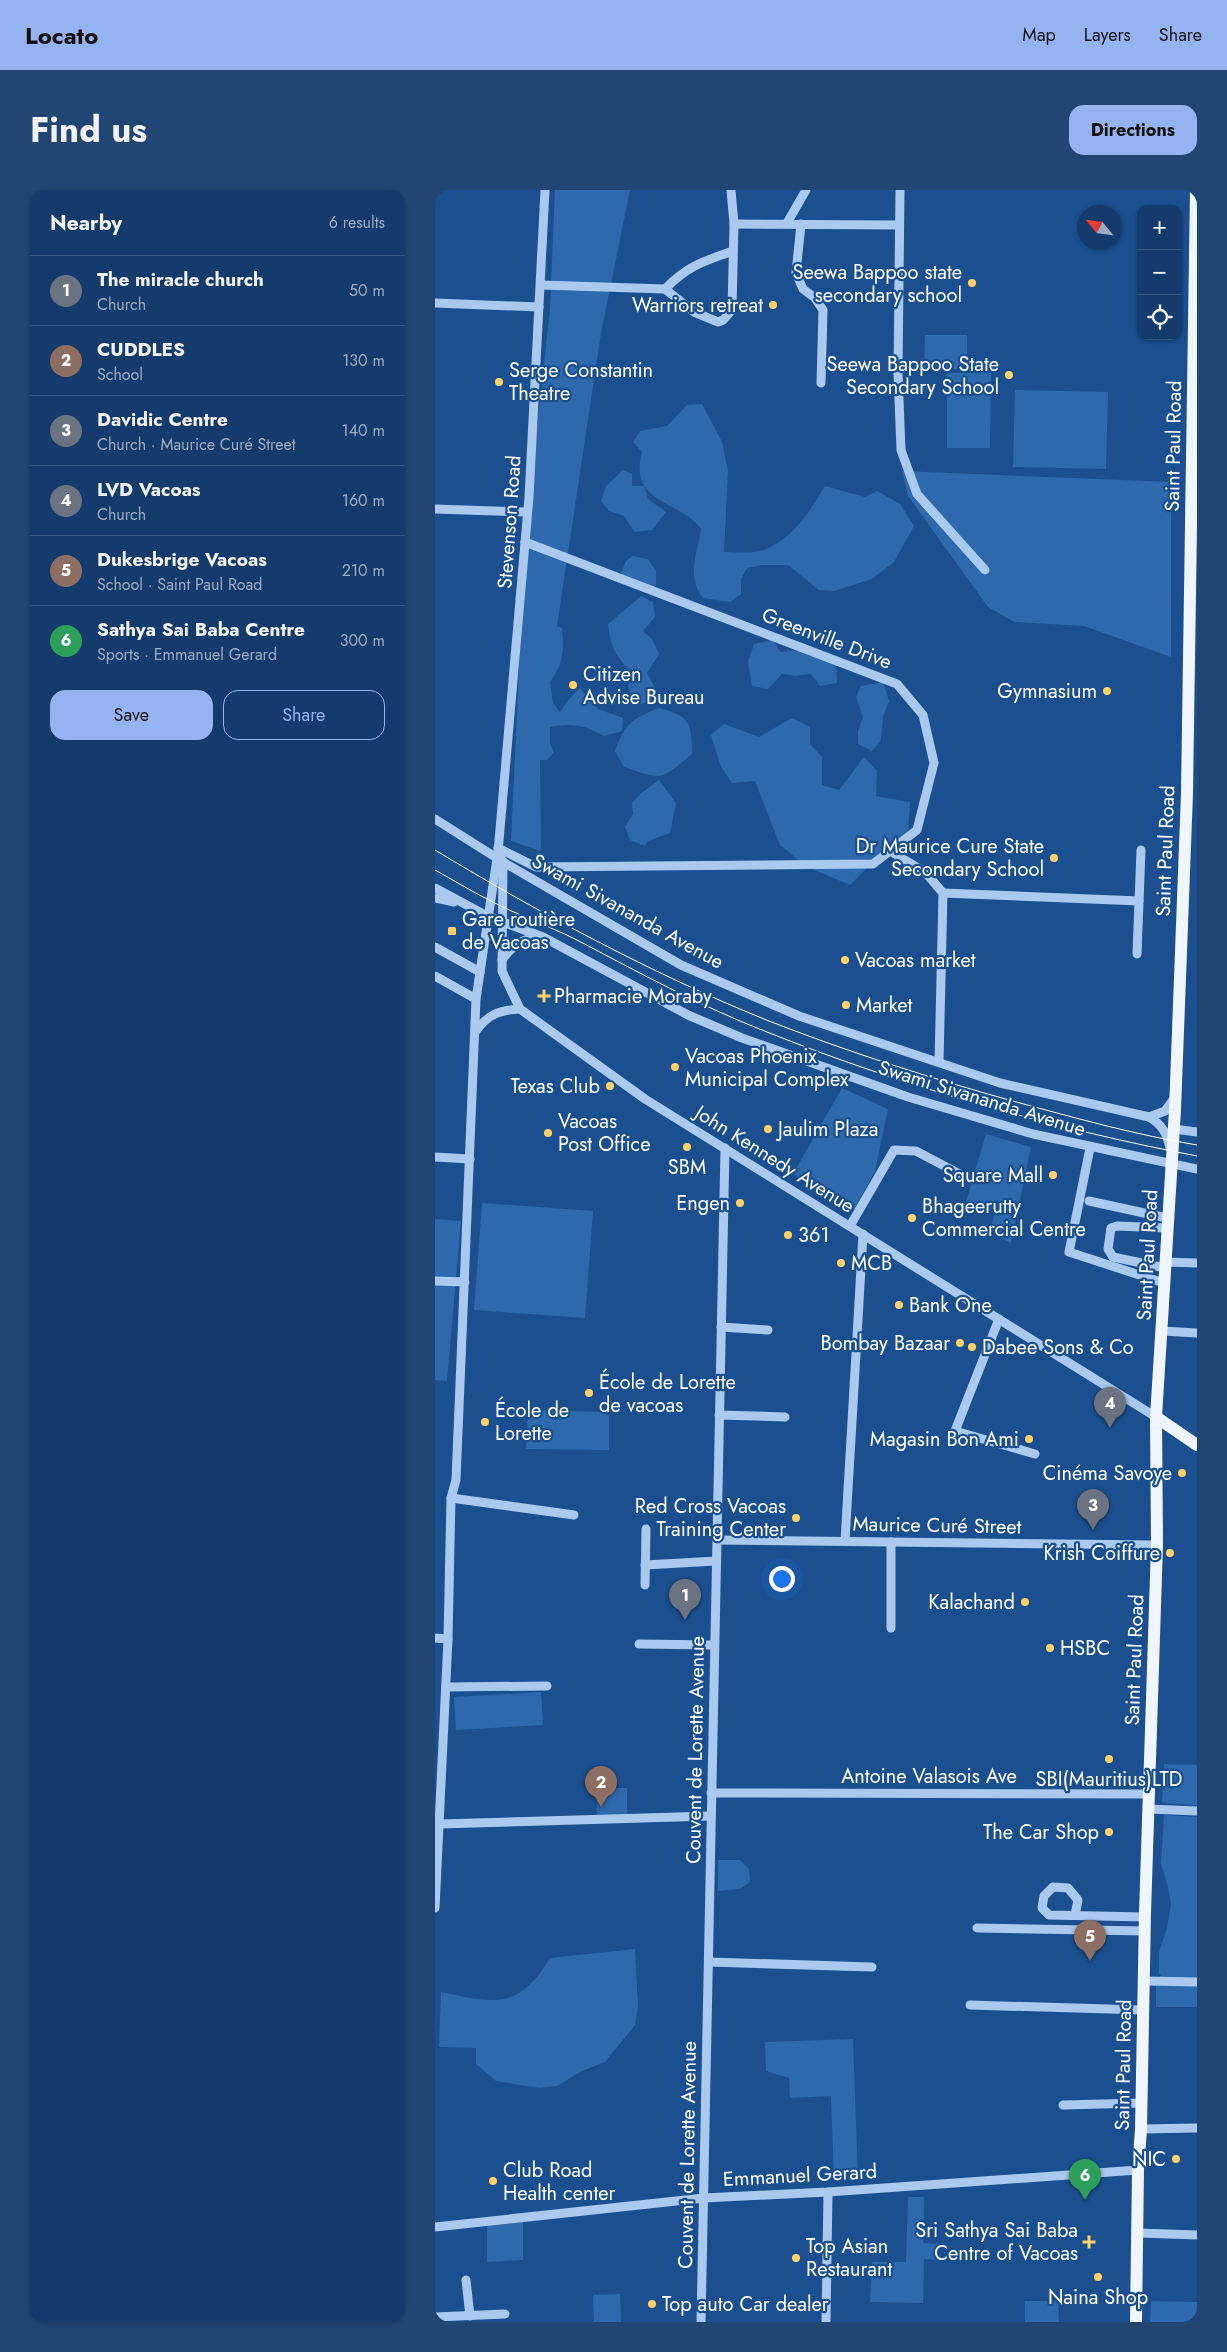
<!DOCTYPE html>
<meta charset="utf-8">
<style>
:root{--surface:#143b6b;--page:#214673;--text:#f1f3f6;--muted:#9dadc1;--line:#33557e;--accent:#95b2f1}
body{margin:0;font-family:Jost,sans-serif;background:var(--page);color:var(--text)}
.controls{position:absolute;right:15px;top:15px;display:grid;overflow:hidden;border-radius:10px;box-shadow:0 1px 4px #0004}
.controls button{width:45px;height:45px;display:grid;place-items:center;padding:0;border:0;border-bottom:1px solid var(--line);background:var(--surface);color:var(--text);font:25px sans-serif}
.compass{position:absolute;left:642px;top:15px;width:45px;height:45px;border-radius:50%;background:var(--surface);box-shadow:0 1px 4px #0004;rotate:299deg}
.you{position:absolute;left:346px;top:1388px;width:18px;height:18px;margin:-12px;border:4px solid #fff;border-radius:50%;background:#1a73e8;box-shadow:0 0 0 8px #1a73e833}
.badge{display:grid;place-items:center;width:32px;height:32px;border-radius:50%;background:var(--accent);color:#fff;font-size:16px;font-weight:700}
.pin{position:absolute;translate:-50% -41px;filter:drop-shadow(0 1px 2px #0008)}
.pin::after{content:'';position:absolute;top:26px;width:18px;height:15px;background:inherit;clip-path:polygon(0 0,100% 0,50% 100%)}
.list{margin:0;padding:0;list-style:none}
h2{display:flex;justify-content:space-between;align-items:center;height:65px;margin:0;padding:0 20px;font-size:21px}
h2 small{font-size:16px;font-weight:400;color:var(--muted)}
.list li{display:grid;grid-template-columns:32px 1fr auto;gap:15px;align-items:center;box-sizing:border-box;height:70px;padding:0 20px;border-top:1px solid var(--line)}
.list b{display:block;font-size:19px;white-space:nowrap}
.list p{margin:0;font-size:16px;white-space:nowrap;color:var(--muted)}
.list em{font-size:16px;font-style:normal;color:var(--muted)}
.actions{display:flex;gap:10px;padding:15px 20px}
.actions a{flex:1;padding:11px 0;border:1px solid var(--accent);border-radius:15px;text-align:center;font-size:18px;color:var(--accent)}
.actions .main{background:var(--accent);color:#111}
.icon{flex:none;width:28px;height:28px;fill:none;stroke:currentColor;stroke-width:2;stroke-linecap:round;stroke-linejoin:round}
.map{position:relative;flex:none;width:762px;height:2132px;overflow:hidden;border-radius:15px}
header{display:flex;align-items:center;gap:30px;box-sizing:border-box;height:70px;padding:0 25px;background:var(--accent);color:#111}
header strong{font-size:24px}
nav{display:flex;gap:28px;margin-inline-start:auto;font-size:18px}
.intro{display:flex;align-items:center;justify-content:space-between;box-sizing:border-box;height:120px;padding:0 30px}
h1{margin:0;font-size:35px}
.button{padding:12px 22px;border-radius:15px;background:var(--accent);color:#111;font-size:18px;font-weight:700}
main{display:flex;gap:30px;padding:0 30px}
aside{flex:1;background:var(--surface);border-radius:15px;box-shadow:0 1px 4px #0004}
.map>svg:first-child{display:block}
.green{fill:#2e69ad}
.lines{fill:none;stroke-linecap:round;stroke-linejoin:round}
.minor{stroke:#a9c9ee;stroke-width:9}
.major{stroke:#f0f6ff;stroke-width:12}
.tram{stroke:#fff;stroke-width:1}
.poi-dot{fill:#ffd166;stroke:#1b4f8f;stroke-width:2}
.labels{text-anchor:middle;stroke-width:4.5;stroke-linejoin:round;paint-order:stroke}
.poi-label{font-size:20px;fill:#fff;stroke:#1b4f8f;text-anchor:start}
.street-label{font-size:20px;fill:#fff;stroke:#1b4f8f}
</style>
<header>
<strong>Locato</strong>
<nav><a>Map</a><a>Layers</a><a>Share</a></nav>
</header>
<div class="intro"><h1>Find us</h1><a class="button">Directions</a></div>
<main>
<aside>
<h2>Nearby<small>6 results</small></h2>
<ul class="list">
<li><span class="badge" style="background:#6b7280">1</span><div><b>The miracle church</b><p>Church</p></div><em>50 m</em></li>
<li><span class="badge" style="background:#8d6e63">2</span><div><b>CUDDLES</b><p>School</p></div><em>130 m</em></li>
<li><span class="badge" style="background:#6b7280">3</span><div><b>Davidic Centre</b><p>Church · Maurice Curé Street</p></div><em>140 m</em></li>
<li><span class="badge" style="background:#6b7280">4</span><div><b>LVD Vacoas</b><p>Church</p></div><em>160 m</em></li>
<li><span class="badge" style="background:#8d6e63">5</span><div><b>Dukesbrige Vacoas</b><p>School · Saint Paul Road</p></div><em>210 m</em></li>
<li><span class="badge" style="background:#2e9e5b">6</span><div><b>Sathya Sai Baba Centre</b><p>Sports · Emmanuel Gerard</p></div><em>300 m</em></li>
</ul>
<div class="actions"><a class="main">Save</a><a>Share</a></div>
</aside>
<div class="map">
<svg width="762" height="2132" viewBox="0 0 762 2132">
<rect width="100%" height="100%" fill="#1b4f8f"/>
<!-- green -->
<g class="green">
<path d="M 120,0 L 195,0 L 166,143 L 122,436 L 127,438 C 129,461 129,473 115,492 L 118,513 L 125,522 L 134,509 L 145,498 L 163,519 L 188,528 L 187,541 L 169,546 C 148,535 140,533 115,537 L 115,553 L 119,562 L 112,570 L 105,570 L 106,661 L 76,651 L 90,352 L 115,119 Z"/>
<polygon points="490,145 532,145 532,179 489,179"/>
<polygon points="512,183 556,183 555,258 512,258"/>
<polygon points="580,200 673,202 671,279 578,277"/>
<path d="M 267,214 L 287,252 L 293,281 L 289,362 C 300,362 318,364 329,360 C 358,349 375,321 390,296 L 430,307 L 442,301 L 465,314 L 479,336 L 459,372 L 437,389 L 399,401 L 384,400 L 353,375 L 327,375 L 312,378 L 306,389 L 306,404 L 295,412 L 268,408 C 251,387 262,364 266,339 C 245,310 193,314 207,262 L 198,252 L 205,241 L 232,236 L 252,215 Z"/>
<polygon points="188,280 197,284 197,296 209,296 213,309 231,322 217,340 200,342 189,326 174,321 166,311 171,296"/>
<polygon points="467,281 736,292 736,467 649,436 579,432 553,417 473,306"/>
<polygon points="198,366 213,369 221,381 221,395 213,403 193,395 186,383 191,371"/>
<path d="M 206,406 L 218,412 L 220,427 L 208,441 L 217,449 L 224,464 L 212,483 L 221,500 L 218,511 L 198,516 L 193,495 L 201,485 C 182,470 175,457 173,434 Z"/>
<polygon points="338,450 345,462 363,460 401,473 402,493 385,496 376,484 360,486 347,484 333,499 317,496 313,472 319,454"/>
<polygon points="448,492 454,511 448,527 446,550 437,561 423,554 423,541 428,527 421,507 426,496"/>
<path d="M 224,518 C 255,526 257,533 257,564 C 224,591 229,590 189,577 L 180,561 C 191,533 196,529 224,518 Z"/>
<polygon points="357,528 375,537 375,554 387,567 387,595 404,600 429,567 442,581 441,606 475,612 473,643 450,660 415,695 372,677 345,655 320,591 297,593 286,577 276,545 289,534 324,547"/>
<polygon points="224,590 241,613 235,643 213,651 210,656 195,650 190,637 198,624 197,613 205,604"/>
<polygon points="407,898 453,919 440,981 419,1020 358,984"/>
<polygon points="551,944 596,957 576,1053 555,1043 560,1021 531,1012"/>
<polygon points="47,1013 158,1021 150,1128 39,1120"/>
<polygon points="0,1029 26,1031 12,1191 0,1190"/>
<polygon points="93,1220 174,1222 174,1260 91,1259"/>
<polygon points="106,1502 108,1535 21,1540 19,1507"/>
<polygon points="729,1574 762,1575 762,1615 727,1613"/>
<polygon points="161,1598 192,1598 192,1626 162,1627"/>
<polygon points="729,1625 762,1627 762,1817 721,1817 721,1796 726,1785 724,1784 724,1762 732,1738 736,1714 732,1693 726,1674"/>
<polygon points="283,1670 305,1670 314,1679 315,1692 305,1699 283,1701"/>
<path d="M 200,1759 L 203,1817 L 200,1835 L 170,1872 L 147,1881 L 122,1896 L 104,1898 L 61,1891 L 41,1874 L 41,1858 L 4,1857 L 6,1802 C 59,1813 83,1821 115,1768 Z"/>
<polygon points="418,1849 423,1988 399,1989 396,1906 355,1908 354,1888 331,1881 330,1852"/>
<polygon points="473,2007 489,2007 488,2053 504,2054 504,2070 489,2069 488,2113 435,2112 437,2072 471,2072"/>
<polygon points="88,2032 88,2070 52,2072 52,2036"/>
<polygon points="185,2104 186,2132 159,2132 158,2105"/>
<polygon points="590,2111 623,2111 624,2132 590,2132"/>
<polygon points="716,2111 762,2112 762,2132 715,2132"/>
</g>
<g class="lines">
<!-- minor -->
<g class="minor">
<polyline points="465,0 463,184 466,260 482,304 550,380"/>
<polyline points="352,33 371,0"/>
<polyline points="299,34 464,35"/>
<polyline points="366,34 361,83 368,99 380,108 388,120 386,193"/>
<polyline points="106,95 230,99 259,122 283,132 288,130 297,120 299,34 296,0"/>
<path d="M 230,99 C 252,76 269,71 298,61"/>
<polyline points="0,113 104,117"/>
<polyline points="0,319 92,322"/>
<path d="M 0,629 L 68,672 L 246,775 L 364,826 L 565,893 L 714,927 C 727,934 732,944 735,958"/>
<polyline points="63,658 101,677 438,674 482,640 499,573 488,525 462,494 90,352"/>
<polyline points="455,661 490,682 508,703 504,872"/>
<polyline points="63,662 68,672 67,781 85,819 210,909 721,1227"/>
<polyline points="0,698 52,726 108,747 253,825 307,848 473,907 598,944 762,979"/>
<polyline points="508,703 704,711"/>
<polyline points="0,708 19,712"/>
<polyline points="0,757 45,782"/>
<polyline points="702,764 706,660"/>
<path d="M 67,770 C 78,755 86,749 105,747"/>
<polyline points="0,786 41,809"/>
<path d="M 41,841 C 53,824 65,820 85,819"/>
<polyline points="714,927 730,921 741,906"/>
<polyline points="739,939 762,942"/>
<polyline points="655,958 634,1062 729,1093"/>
<polyline points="0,967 35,969"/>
<polyline points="654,1011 732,1028"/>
<polyline points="415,1036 459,960 481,961 532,988"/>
<polyline points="730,1072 762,1073"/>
<polyline points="730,1078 678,1067 673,1059 676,1038 682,1036 732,1038"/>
<polyline points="0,1091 30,1092"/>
<polyline points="564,1129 520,1241 600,1264"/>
<polyline points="286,1137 333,1140"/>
<polyline points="727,1141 762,1143"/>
<polyline points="284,1225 350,1227"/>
<polyline points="16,1308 139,1325"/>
<polyline points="282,1350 722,1355"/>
<polyline points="410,1351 428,1044"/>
<polyline points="210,1375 281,1371"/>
<polyline points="210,1395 211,1339"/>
<polyline points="456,1438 456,1352"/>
<polyline points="0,1448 13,1449"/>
<polyline points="204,1454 279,1455"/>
<polyline points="11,1497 112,1496"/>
<polyline points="276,1603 715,1604"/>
<polyline points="714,1619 762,1621"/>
<polyline points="4,1634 276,1626"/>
<polyline points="0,1718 13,1449 16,1308 21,1290 41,809 63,662 94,307 110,0"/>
<polyline points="640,1725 643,1710 633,1698 618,1697 609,1706 607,1718 614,1725 710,1727"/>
<polyline points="542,1738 710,1741"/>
<polyline points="274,1772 437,1777"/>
<polyline points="709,1791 762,1792"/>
<polyline points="535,1815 708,1820"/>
<polyline points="628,1915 706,1913"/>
<polyline points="706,1939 762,1938"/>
<polyline points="0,2037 269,2008 393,2002 703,1980"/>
<polyline points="703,2043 762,2045"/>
<polyline points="31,2090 35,2126"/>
<polyline points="0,2127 70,2124"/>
<polyline points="266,2132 290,958"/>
<polyline points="391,2132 393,2002"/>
</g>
<!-- major -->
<g class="major">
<polyline points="721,1227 762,1255"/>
<polyline points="701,2132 703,1980 706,1939 710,1723 722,1355 721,1227 740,920 752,603 761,0"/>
</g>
<!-- tram -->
<g class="tram">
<path d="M 0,660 C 104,723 222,786 334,831 C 416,863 501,890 585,913 C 644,929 702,945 762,955"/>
<path d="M 0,680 C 18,690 36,701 54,710 C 82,725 112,735 140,749 C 203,782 265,816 332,842 C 470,897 616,938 762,966"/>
</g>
</g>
<!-- markers -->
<g class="poi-dot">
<circle cx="537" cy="93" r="5"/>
<circle cx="338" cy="115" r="5"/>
<circle cx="574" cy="185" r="5"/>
<circle cx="64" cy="192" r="5"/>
<circle cx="138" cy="495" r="5"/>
<circle cx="672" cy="501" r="5"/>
<circle cx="619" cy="668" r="5"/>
<rect x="12" y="736" width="10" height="10" rx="2.5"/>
<circle cx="410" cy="770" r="5"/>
<path d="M106.5 798.5h5v5h5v5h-5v5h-5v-5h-5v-5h5z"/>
<circle cx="411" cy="815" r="5"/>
<circle cx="240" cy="877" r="5"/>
<circle cx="175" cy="896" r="5"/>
<circle cx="333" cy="939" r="5"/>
<circle cx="113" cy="943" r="5"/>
<circle cx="252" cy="957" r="5"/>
<circle cx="618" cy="985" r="5"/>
<circle cx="305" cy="1013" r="5"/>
<circle cx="477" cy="1028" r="5"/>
<circle cx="353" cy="1045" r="5"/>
<circle cx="406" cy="1073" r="5"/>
<circle cx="464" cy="1115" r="5"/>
<circle cx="525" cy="1153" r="5"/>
<circle cx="537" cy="1157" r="5"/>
<circle cx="154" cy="1203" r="5"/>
<circle cx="50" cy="1232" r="5"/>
<circle cx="594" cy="1249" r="5"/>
<circle cx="747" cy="1283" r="5"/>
<circle cx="361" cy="1328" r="5"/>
<circle cx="735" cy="1363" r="5"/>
<circle cx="590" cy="1412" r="5"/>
<circle cx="615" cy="1458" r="5"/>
<circle cx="674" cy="1569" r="5"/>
<circle cx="674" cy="1642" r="5"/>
<circle cx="741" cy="1969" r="5"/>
<circle cx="58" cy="1991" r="5"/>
<path d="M651.5 2044.5h5v5h5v5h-5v5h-5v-5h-5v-5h5z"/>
<circle cx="361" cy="2068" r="5"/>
<circle cx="663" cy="2087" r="5"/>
<circle cx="217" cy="2114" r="5"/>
</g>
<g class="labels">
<!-- poi labels -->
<g class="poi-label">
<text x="527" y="89" text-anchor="end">Seewa Bappoo state<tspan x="527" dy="23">secondary school</tspan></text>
<text x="328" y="122" text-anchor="end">Warriors retreat</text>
<text x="564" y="181" text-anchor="end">Seewa Bappoo State<tspan x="564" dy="23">Secondary School</tspan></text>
<text x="74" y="187">Serge Constantin<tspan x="74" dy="23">Theatre</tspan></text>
<text x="148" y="491">Citizen<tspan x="148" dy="23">Advise Bureau</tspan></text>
<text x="662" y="508" text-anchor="end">Gymnasium</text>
<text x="609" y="663" text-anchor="end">Dr Maurice Cure State<tspan x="609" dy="23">Secondary School</tspan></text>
<text x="27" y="736">Gare routière<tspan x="27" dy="23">de Vacoas</tspan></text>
<text x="420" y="777">Vacoas market</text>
<text x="119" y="813">Pharmacie Moraby</text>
<text x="421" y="822">Market</text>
<text x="250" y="873">Vacoas Phoenix<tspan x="250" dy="23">Municipal Complex</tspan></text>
<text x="165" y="903" text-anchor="end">Texas Club</text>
<text x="123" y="938">Vacoas<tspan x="123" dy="23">Post Office</tspan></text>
<text x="343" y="946">Jaulim Plaza</text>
<text x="252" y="984" text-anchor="middle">SBM</text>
<text x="608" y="992" text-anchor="end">Square Mall</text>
<text x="295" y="1020" text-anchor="end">Engen</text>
<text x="487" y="1023">Bhageerutty<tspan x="487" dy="23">Commercial Centre</tspan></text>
<text x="363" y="1052">361</text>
<text x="416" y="1080">MCB</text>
<text x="474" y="1122">Bank One</text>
<text x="515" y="1160" text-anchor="end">Bombay Bazaar</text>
<text x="547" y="1164">Dabee Sons &amp; Co</text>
<text x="164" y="1199">École de Lorette<tspan x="164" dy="23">de vacoas</tspan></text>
<text x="60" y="1227">École de<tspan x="60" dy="23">Lorette</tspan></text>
<text x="584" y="1256" text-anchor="end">Magasin Bon Ami</text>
<text x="737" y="1290" text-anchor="end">Cinéma Savoye</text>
<text x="351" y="1323" text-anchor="end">Red Cross Vacoas<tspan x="351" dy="23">Training Center</tspan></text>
<text x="725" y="1370" text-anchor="end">Krish Coiffure</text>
<text x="580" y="1419" text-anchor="end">Kalachand</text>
<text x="625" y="1465">HSBC</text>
<text x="674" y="1596" text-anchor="middle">SBI(Mauritius)LTD</text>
<text x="664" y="1649" text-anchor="end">The Car Shop</text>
<text x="731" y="1976" text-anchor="end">NIC</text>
<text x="68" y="1987">Club Road<tspan x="68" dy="23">Health center</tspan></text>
<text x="643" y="2047" text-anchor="end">Sri Sathya Sai Baba<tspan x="643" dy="23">Centre of Vacoas</tspan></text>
<text x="371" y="2063">Top Asian<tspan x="371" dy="23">Restaurant</tspan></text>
<text x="663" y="2114" text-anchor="middle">Naina Shop</text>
<text x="227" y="2121">Top auto Car dealer</text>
</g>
<!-- street labels -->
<g class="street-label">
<text transform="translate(738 256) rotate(-89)" y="7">Saint Paul Road</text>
<text transform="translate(74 332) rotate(-86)" y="7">Stevenson Road</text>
<text transform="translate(392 448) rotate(21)" y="7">Greenville Drive</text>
<text transform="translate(730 661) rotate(-88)" y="7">Saint Paul Road</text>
<text transform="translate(193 721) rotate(29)" y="7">Swami Sivananda Avenue</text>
<text transform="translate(547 908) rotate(17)" y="7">Swami Sivananda Avenue</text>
<text transform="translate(340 969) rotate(32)" y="7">John Kennedy Avenue</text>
<text transform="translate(712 1065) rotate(-87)" y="7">Saint Paul Road</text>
<text transform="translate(502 1335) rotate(1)" y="7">Maurice Curé Street</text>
<text transform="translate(699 1470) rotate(-88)" y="7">Saint Paul Road</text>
<text transform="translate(260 1560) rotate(-89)" y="7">Couvent de Lorette Avenue</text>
<text x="494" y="1593">Antoine Valasois Ave</text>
<text transform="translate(688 1875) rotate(-89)" y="7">Saint Paul Road</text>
<text transform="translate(252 1965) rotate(-89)" y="7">Couvent de Lorette Avenue</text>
<text transform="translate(365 1985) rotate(-3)" y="7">Emmanuel Gerard</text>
</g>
</g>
</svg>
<div class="controls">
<button>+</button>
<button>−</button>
<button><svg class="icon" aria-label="locate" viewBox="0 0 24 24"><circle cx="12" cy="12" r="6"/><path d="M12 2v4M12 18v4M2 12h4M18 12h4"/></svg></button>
</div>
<svg class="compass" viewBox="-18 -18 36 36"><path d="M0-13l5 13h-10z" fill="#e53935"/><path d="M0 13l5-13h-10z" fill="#9dadc1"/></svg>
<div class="you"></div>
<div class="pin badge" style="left:250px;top:1430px;background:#6b7280">1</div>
<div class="pin badge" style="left:166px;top:1617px;background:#8d6e63">2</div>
<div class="pin badge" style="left:658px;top:1340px;background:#6b7280">3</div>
<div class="pin badge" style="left:675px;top:1238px;background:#6b7280">4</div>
<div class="pin badge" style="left:655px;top:1771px;background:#8d6e63">5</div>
<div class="pin badge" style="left:650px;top:2010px;background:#2e9e5b">6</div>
</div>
</main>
